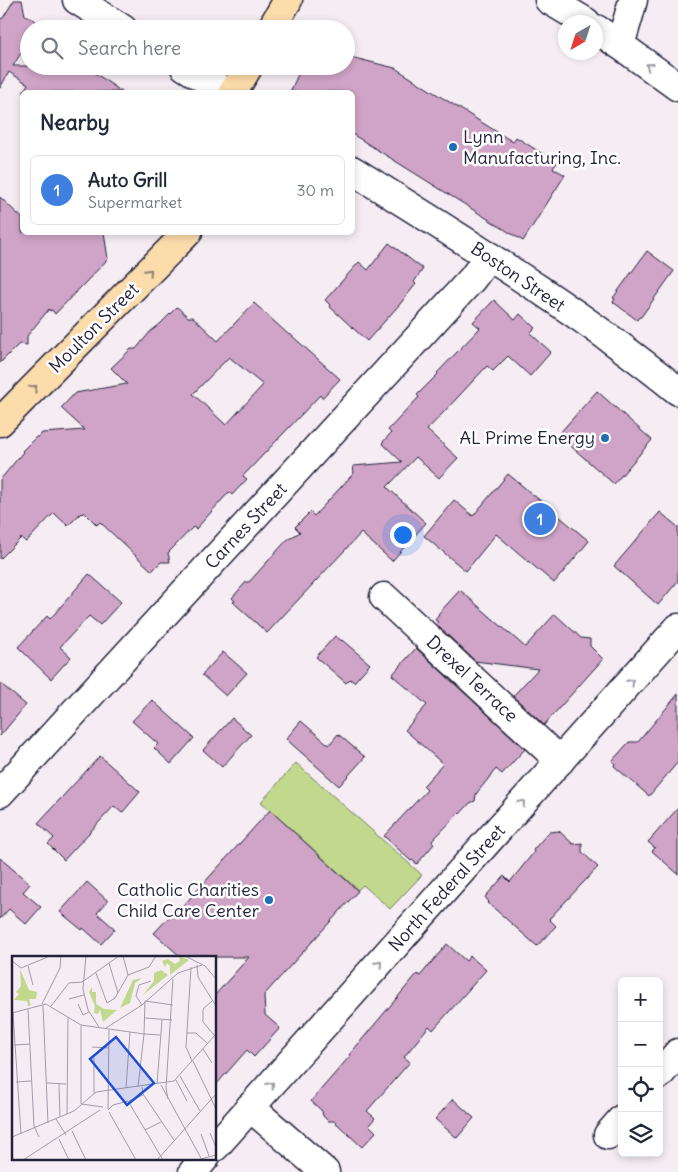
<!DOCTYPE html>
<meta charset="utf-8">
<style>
:root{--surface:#fff;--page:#f2f2f3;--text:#1f2937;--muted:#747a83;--line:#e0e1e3;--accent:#0b8043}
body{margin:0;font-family:Delius,sans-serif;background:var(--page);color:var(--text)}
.controls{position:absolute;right:15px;bottom:15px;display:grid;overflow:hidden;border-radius:8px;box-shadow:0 2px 8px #0003}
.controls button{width:45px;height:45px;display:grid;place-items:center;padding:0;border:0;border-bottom:1px solid var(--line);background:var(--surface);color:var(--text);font:25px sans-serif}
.compass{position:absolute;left:558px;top:15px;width:45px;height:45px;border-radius:50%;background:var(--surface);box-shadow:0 2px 8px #0003;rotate:219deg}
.you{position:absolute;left:402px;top:534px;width:18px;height:18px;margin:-12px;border:4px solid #fff;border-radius:50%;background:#1a73e8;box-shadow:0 0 0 8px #1a73e833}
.badge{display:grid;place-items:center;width:32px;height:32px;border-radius:50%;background:var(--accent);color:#fff;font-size:16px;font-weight:700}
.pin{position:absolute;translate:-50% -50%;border:2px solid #fff;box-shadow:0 1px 5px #0006}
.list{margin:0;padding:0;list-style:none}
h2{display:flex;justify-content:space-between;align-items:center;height:65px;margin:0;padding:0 20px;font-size:21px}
h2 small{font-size:16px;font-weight:400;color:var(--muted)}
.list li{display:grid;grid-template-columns:32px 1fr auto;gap:15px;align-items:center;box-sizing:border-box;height:70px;margin:0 10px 10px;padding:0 10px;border:1px solid var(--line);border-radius:8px}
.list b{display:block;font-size:19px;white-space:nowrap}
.list p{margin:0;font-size:16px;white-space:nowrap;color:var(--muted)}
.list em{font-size:16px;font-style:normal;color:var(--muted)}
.icon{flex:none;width:28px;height:28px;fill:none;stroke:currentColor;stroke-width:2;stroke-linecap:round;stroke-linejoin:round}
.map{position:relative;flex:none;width:678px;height:1172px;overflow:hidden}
.search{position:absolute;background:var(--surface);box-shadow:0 2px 8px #0003;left:20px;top:20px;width:335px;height:55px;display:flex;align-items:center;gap:12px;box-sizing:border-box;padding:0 18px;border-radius:28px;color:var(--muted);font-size:19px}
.panel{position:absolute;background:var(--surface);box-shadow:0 2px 8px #0003;left:20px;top:90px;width:335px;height:145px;border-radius:8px}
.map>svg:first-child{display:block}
.green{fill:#c2d88d;stroke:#727d64}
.building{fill:#d0a4c7;stroke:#22223b;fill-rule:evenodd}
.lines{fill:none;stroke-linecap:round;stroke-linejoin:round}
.minor-casing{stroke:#22223b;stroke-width:31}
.tertiary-casing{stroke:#22223b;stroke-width:31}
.secondary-casing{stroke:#22223b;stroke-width:31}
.primary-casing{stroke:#22223b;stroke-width:31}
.minor{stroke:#fff;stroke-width:28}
.tertiary{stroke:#fff;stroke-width:28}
.secondary{stroke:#fff;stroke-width:28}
.primary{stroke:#fddcac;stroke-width:28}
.oneway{stroke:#9c9ca7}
.oneway2{stroke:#907f74}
.poi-dot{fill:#1f6fb2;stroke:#fff;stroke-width:2}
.labels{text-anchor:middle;stroke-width:5;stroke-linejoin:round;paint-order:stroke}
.poi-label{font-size:18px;fill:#22223b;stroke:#fff;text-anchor:end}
.street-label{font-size:18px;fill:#22223b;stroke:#fff}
.inset-road{fill:none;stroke:#a19caa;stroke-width:1}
.view{fill:#1d4ed8;fill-opacity:0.15;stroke:#1d4ed8;stroke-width:2.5}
.inset-edge{fill:none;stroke:#22223b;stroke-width:2.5}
</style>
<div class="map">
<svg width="678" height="1172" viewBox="0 0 678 1172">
<rect width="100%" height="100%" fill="#f6edf4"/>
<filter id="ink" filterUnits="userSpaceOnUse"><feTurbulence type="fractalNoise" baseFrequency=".02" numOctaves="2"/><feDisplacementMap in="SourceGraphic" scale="10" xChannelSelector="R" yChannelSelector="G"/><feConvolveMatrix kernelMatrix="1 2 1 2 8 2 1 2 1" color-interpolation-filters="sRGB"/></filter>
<g filter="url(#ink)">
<!-- green -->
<polygon class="green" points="296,763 422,875 390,909 363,885 358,890 261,802"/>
<!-- building -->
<g class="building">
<polygon points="14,0 22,0 25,15 39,23 36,29 29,29 29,40 13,66 85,66 122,92 23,92 28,84 9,72 0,88 0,19 3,18"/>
<polygon points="346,56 395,68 513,142 516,137 557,163 553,168 565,175 523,241 352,134 352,92 290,92 302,66 346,66"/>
<polygon points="0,197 22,218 22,232 104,232 108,259 55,314 52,310 50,311 49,309 27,336 27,345 19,344 0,363"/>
<polygon points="389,243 423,269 414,282 416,284 400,304 367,341 329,306 330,305 325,300 359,262 368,270"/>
<polygon points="647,251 674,271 641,317 639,317 637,320 613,302 615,299 613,298"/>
<polygon points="494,300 515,320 520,314 535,328 530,333 551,352 530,376 508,356 493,371 487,366 427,430 458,458 439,478 416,457 387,487 426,523 392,561 361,533 267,633 233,602 235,601 232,598 246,582 249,582 287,540 300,532 295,527 310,512 314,516 354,473 353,466 402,462 382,443 391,433 388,430 419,397 417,395 438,374 437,373 480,328 473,322"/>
<path d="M 254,303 L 289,335 L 290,334 L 340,379 L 322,398 L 320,395 L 243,476 L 247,479 L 232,495 L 229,492 L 196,529 L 193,527 L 168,553 L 170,562 L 161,562 L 152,571 L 100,522 L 97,525 L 84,512 L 82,514 L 81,513 L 68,526 L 54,513 L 26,542 L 21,538 L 0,559 L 0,480 L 23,452 L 22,451 L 36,437 L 39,437 L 42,433 L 85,430 L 61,408 L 75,393 L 127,384 L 111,368 L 131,349 L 136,349 L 150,332 L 160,324 L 177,307 L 188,317 L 193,317 L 218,341 ZM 229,357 L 263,385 L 226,425 L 193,394 Z"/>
<polygon points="597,391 652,440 614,484 558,435"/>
<polygon points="508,474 589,541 554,583 496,534 466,571 424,536 454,500 473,516"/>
<polygon points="660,512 678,527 678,581 658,605 614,566"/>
<polygon points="89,574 121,602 100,625 89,616 60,647 71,657 51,679 18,647 47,616 50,619"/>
<polygon points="460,590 525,647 555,614 581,638 590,639 590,646 603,659 544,725 513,696 538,669 475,661 436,624 438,622 435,620 439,615 438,614"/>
<polygon points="335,636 342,641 342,640 370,664 354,682 350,679 346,683 316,657"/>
<polygon points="416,648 525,749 502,774 496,769 476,794 475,801 470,803 460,814 459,813 432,841 434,844 417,864 412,860 411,861 384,836 427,790 423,786 443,764 405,730 427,705 392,675"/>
<polygon points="223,652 247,673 226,696 202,675"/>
<polygon points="0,683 26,705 0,736"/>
<polygon points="678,694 678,762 649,796 614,766 615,763 612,761 629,742 638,742"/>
<polygon points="152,700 194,738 171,764 154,748 158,744 132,721"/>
<polygon points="232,718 251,735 222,767 203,750"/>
<polygon points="301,721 329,745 338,734 365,757 339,786 286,739"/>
<polygon points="100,756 140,792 122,813 114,806 64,860 48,844 54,838 38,823"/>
<polygon points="678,808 678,874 652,851 655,848 648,842"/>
<polygon points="270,810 358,891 264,995 265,1015 280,1028 254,1057 247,1050 215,1086 215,995 249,957 181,957 154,933 172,914 174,916"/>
<polygon points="559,831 573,844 582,843 582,852 598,867 549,919 556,926 537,946 488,903 489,902 485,897 504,876 510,882 534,852 533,850 549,832"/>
<polygon points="0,858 30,884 23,892 41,907 26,924 9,909 0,919"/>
<polygon points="87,882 108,901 97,913 115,929 101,944 83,928 82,930 60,912"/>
<polygon points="447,944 466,961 470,956 486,970 433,1030 429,1026 404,1057 410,1062 367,1111 375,1118 369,1125 376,1132 362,1147 334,1121 328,1121 323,1116 322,1111 311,1101 350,1056 349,1055 417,974 420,976"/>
<polygon points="453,1099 474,1118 457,1138 435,1119"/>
</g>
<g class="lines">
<!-- minor casing -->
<g class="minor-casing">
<g id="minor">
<polyline points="549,0 586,22"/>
<polyline points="596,29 620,45"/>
<polyline points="384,597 560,761"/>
<polyline points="0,793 394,364 472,279 489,256"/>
<polyline points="659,1075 678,1053"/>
<polyline points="250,1107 325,1172"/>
<polyline points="608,1135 622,1119"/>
</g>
</g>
<!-- tertiary casing -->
<g class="tertiary-casing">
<g id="tertiary">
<polyline points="215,1147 678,628"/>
<polyline points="193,1172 205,1158"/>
</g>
</g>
<!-- secondary casing -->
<g class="secondary-casing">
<g id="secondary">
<polyline points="77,0 123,29"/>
<polyline points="633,0 629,15 620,45 678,87"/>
<polyline points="184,66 226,92"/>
<path d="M 352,170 C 463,240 576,308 678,391"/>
</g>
</g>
<!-- primary casing -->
<g class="primary-casing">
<g id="primary">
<polyline points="271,29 288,0"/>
<polyline points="233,92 249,66"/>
<polyline points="0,422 188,232"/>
</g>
</g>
<!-- minor -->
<use href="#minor" class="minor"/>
<!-- tertiary -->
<use href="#tertiary" class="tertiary"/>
<!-- secondary -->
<use href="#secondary" class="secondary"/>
<!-- primary -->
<use href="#primary" class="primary"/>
</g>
<!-- one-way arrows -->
<defs><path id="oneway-chevron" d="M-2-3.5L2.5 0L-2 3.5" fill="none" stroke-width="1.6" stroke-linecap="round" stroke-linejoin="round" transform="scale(1.25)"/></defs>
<g class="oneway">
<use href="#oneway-chevron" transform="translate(649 66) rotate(-144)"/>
<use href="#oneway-chevron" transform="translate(631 682) rotate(-48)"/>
<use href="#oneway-chevron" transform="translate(522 803) rotate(-48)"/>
<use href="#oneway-chevron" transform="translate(379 964) rotate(-48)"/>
<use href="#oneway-chevron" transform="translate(271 1085) rotate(-48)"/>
</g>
<g class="oneway2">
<use href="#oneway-chevron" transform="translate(149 272) rotate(-46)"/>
<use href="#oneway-chevron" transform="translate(34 388) rotate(-45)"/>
</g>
</g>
<!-- markers -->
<g class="poi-dot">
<circle cx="453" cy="147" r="5"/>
<circle cx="605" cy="438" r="5"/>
<circle cx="269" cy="900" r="5"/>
</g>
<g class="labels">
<!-- poi labels -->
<g class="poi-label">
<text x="463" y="143" text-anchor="start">Lynn<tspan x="463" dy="21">Manufacturing, Inc.</tspan></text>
<text x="595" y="444">AL Prime Energy</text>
<text x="259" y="896">Catholic Charities<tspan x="259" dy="21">Child Care Center</tspan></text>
</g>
<!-- street labels -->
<g class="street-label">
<text transform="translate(518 277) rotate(34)" y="6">Boston Street</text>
<text transform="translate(94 328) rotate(-45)" y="6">Moulton Street</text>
<text transform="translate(246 526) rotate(-47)" y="6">Carnes Street</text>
<text transform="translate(472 679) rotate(43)" y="6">Drexel Terrace</text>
<text transform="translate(447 888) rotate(-48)" y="6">North Federal Street</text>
</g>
</g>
<!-- overview -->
<g transform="translate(12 956)">
<rect width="204" height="204" fill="#f6edf4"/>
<path d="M 167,0 L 177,4 L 158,19 L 158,10 L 155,7 L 153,11 L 150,5 L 156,3 L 163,8 L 168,5 ZM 8,13 L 17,34 L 25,36 L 24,43 L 17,43 L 19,49 L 16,50 L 15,45 L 2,44 L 7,38 L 4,36 L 9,30 ZM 149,14 L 156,19 L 131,39 L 142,25 L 142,17 ZM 130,22 L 123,27 L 118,47 L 108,52 L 121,24 ZM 80,31 L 80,36 L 84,36 L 84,48 L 92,53 L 105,54 L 91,66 L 88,53 L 86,58 L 82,57 L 83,50 L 77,36 Z" fill="#c2d88d"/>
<path class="inset-road" d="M 74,0 L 71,33 L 76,54 L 87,71M 111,0 L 116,19M 173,0 L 193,10 L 204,23M 0,5 L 9,12 L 38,0M 97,7 L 106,37M 185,9 L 186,21 L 204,50M 16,10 L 21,29M 179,11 L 174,91 L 180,105M 84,17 L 95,47 L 103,42 L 116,19 L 137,11 L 144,0M 70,26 L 107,0M 57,43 L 72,39M 200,45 L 191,53 L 191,66 L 202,79M 30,48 L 48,12 L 49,0M 66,48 L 71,59 L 77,56M 31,49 L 36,167M 130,49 L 124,40 L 127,29 L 139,25M 39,50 L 57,27 L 70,26M 16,53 L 22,170 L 27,181M 0,57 L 34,48 L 69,69 L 132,78 L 126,131M 1,57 L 9,178M 133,62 L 160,64M 94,72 L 130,49 L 166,17 L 190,9M 175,77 L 184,77 L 195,87M 148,79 L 132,78 L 133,45 L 161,49M 2,89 L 18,88M 80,91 L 97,92M 191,93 L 200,107M 82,102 L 82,137M 181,105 L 204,153M 168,120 L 188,155M 164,124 L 175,145M 4,126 L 19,125M 35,127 L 54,128M 47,128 L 48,161M 145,128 L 150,64M 149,129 L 189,202M 130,131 L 131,138 L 162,184M 114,132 L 118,76M 156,143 L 154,132 L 161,23M 117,145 L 131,139M 69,148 L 69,69M 69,148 L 91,151M 96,153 L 97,74M 96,154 L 101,149 L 116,145 L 151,204M 97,156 L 124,204M 55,158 L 56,62M 44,163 L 54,179M 133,174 L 149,166M 60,175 L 74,204M 198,177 L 204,191M 189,178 L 197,200M 0,181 L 62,155 L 84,136 L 162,125 L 204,78M 47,183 L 57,204M 11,204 L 88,154M 145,204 L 204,138M 185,204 L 204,199"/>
<path class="view" d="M 104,81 L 142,127 L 115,149 L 78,103 Z"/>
<rect width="204" height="204" class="inset-edge"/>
</g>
</svg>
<div class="controls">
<button>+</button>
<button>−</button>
<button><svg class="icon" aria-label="locate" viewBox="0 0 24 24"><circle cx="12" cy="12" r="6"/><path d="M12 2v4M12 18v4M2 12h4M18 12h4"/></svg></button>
<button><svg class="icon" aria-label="layers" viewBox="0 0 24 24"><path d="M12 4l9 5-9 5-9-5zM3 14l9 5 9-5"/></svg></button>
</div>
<svg class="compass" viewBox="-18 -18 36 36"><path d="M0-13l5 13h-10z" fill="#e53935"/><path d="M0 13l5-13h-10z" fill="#747a83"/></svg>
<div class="you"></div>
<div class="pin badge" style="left:540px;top:519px;background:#3f7fe0">1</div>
<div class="search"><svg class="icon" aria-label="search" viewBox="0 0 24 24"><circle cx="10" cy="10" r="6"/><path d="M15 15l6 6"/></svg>Search here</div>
<section class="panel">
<h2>Nearby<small></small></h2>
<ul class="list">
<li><span class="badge" style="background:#3f7fe0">1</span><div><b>Auto Grill</b><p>Supermarket</p></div><em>30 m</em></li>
</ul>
</section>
</div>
